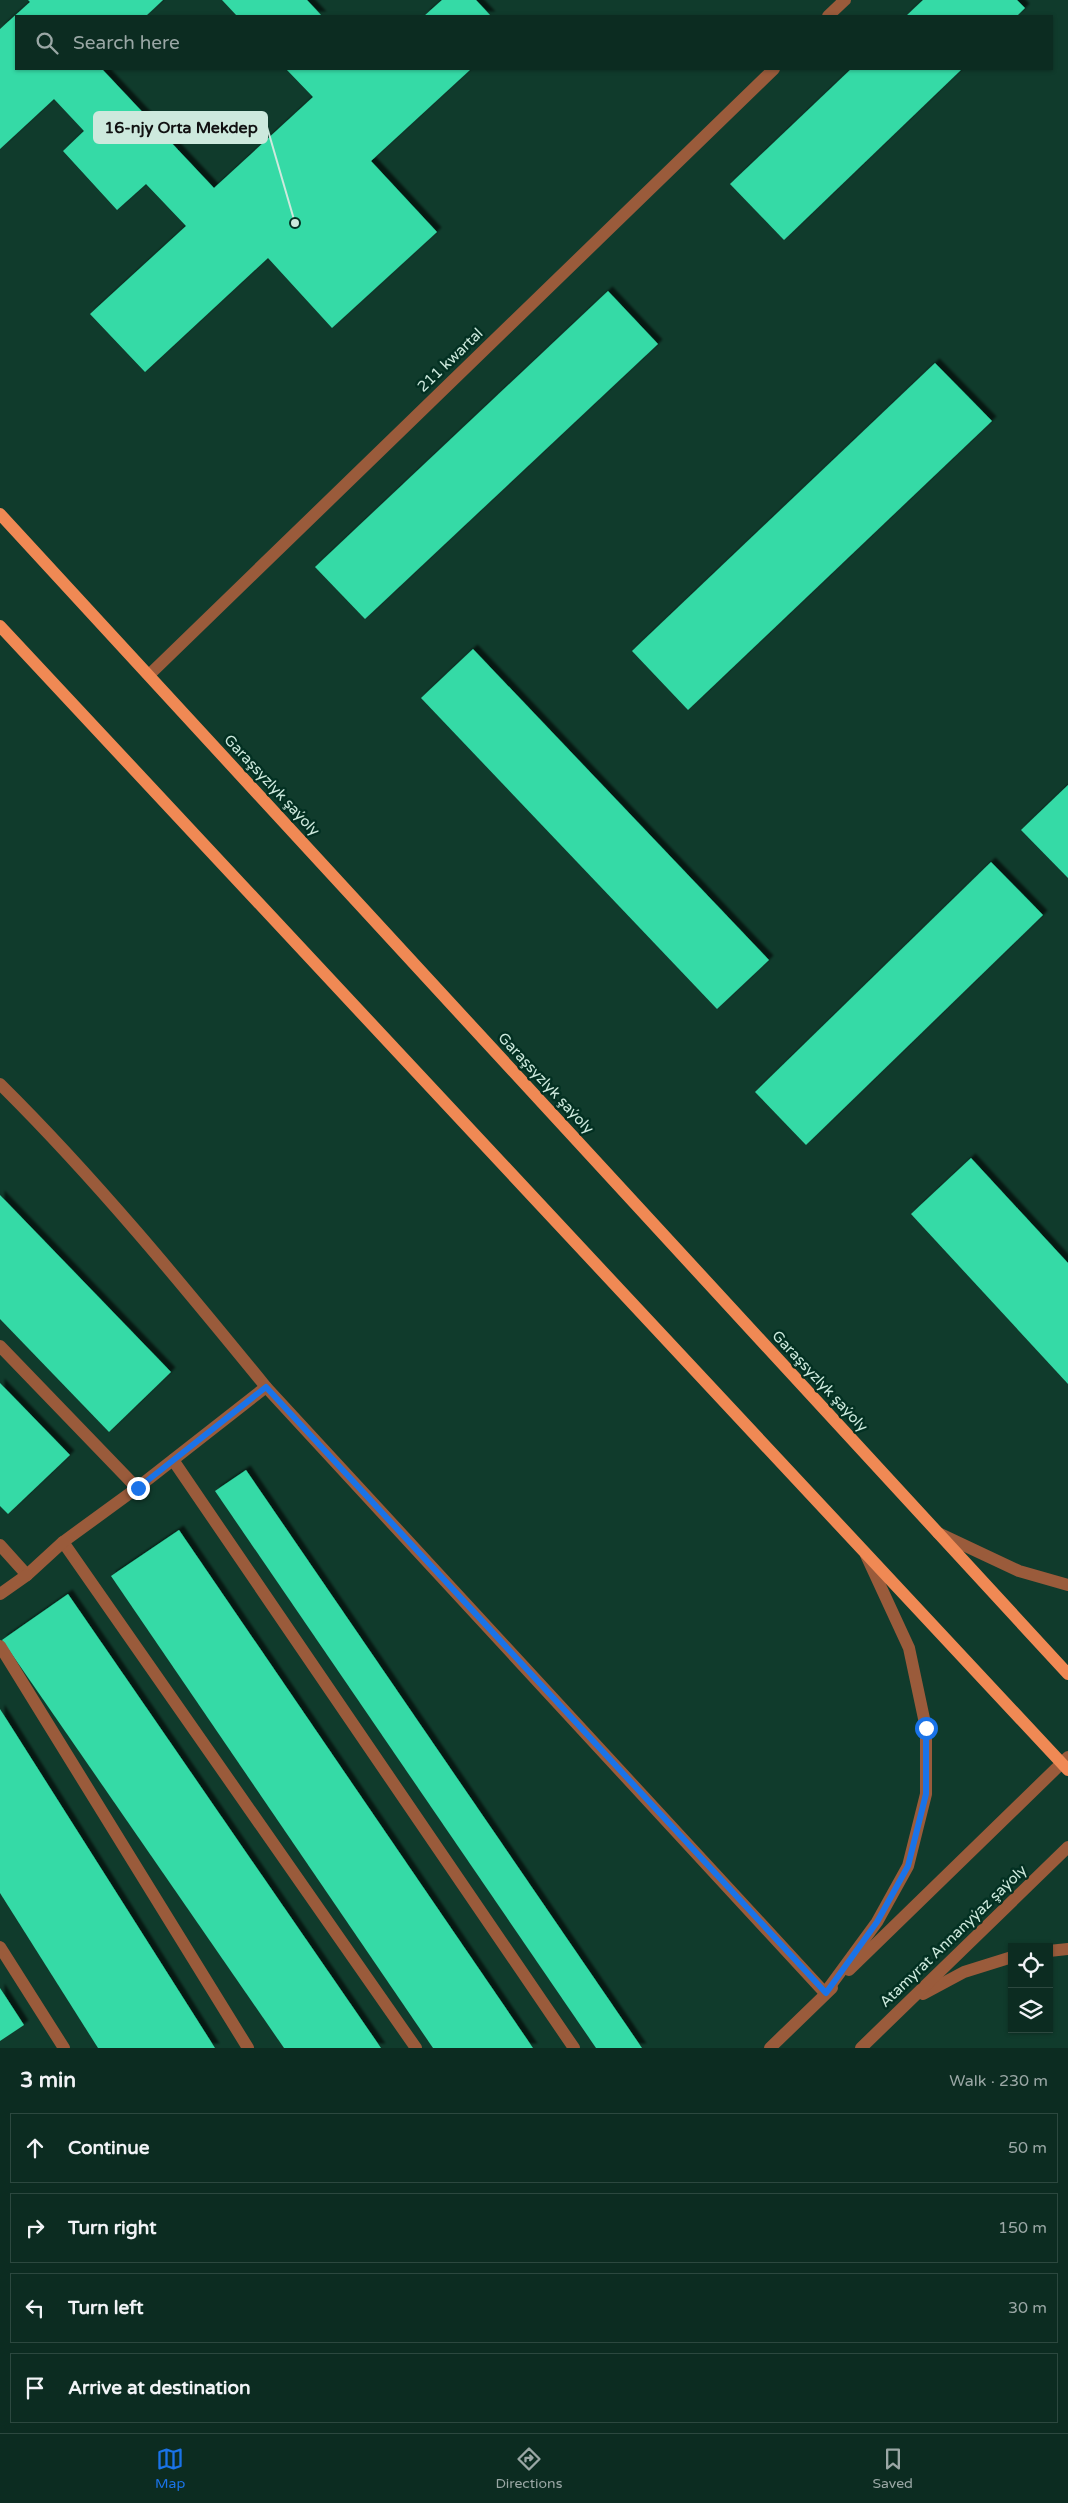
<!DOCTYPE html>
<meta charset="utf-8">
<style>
:root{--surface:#0c2c21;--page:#1a382e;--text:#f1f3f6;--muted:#9aa7a5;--line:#2c483f;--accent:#1a73e8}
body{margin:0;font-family:"Varela Round",sans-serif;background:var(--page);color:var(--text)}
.controls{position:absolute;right:15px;bottom:15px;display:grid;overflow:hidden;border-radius:0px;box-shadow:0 1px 4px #0004}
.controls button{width:45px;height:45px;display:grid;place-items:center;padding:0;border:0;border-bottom:1px solid var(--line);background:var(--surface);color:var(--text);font:25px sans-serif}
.stop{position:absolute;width:15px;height:15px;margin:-11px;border:4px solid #1a73e8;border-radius:50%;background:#fff}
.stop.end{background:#1a73e8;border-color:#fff;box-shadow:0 1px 5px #0008}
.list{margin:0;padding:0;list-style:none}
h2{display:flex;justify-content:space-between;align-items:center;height:65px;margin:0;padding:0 20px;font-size:21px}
h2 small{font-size:16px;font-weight:400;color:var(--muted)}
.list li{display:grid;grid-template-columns:32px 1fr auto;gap:15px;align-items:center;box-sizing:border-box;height:70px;margin:0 10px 10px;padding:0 10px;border:1px solid var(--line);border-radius:0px}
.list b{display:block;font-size:19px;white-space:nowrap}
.list em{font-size:16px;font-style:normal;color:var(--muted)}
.icon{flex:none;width:28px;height:28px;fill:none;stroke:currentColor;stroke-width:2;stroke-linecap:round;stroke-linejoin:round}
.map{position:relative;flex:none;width:1068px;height:2048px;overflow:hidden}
.search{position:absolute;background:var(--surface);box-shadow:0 1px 4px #0004;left:15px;right:15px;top:15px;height:55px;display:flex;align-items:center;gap:12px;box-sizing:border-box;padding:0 18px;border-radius:0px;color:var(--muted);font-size:19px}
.sheet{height:385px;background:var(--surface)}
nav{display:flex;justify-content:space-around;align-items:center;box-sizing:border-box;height:70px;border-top:1px solid var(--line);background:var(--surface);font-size:14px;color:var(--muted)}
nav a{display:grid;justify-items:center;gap:2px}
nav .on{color:var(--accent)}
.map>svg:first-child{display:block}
.building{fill:#35daa6;filter:url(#shadow)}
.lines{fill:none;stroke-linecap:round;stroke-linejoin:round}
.minor{stroke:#9a5b3b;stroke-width:12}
.major{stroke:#f08954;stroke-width:12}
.route{stroke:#1a73e8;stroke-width:6}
.labels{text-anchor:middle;stroke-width:5;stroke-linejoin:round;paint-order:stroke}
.street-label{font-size:15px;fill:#cde9dd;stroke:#033022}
.leader{fill:none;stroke:#cde9dd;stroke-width:2}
.callout-dot{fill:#cde9dd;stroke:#033022;stroke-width:2}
.callout{fill:#cde9dd;stroke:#cde9dd;stroke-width:2}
.callout-label{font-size:16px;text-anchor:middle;font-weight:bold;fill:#111}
</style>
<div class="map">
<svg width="1068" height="2048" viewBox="0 0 1068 2048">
<defs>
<filter id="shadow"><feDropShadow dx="4.5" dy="-4.5" stdDeviation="1" flood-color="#0009"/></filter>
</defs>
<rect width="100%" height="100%" fill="#103b2c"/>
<!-- building -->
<g class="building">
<polygon points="28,0 163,0 146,16 16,16 16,69 102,69 214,188 313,97 286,69 471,69 371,161 437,232 332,328 268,258 145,372 90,314 186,226 146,184 117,210 63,151 84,131 54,99 0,149 0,29 30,2"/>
<polygon points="222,0 307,0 322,16 237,16"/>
<polygon points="442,0 476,0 491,16 424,16"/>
<polygon points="923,0 1017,0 1025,8 1017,16 906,16"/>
<polygon points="851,69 962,69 784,240 730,184"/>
<polygon points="608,291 658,344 365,619 315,567"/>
<polygon points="935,363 992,421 688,710 632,651"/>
<polygon points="473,649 769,960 717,1009 421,698"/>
<polygon points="1068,785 1068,878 1021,830"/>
<polygon points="991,862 1043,915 806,1145 755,1092"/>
<polygon points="971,1158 1068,1263 1068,1384 911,1214"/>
<polygon points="0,1195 171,1372 109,1432 0,1319"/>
<polygon points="0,1383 70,1455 8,1514 0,1506"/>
<polygon points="246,1470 642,2048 596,2048 215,1491"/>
<polygon points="179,1530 533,2048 433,2048 111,1576"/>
<polygon points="68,1594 381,2048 284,2048 2,1640"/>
<polygon points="0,1709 215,2048 98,2048 0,1893"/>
<polygon points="0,1988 24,2025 0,2041"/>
</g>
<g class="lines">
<!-- minor -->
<g class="minor">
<polyline points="828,16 845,0"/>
<polyline points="149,675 774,69"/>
<path d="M 0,1084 C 95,1178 181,1283 266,1387 L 825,1993 L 877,1922 L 908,1866 L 926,1794 L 926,1728 L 909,1648 L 866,1555"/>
<polyline points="0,1346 137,1488 266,1387"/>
<polyline points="173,1460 574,2048"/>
<polyline points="938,1533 1019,1571 1068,1585"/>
<polyline points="63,1542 416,2048"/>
<polyline points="0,1545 27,1575 63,1542 137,1488"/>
<polyline points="0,1594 27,1575"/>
<polyline points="0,1646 248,2048"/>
<polyline points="0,1947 64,2048"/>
<polyline points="1049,1951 1068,1949"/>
<polyline points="849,1970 1068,1757"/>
<polyline points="923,1994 964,1972 1012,1957"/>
<polyline points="770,2048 832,1988"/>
<polyline points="861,2048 1068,1847"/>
</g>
<!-- major -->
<g class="major">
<polyline points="0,514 1068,1674"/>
<polyline points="0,626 1068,1770"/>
</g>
</g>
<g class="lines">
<!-- route -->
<polyline class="route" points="138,1488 266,1387 826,1993 877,1922 908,1866 926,1794 926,1728"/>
</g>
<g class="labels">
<!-- street labels -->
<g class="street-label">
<text transform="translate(450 360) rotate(-44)" y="5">211 kwartal</text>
<text transform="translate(272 785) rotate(47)" y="5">Garaşsyzlyk şaýoly</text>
<text transform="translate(546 1083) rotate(47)" y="5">Garaşsyzlyk şaýoly</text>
<text transform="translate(820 1381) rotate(47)" y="5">Garaşsyzlyk şaýoly</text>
<text transform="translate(953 1936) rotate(-44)" y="5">Atamyrat Annanyýaz şaýoly</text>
</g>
</g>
<!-- callouts -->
<path class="leader" d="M295 223L267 127"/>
<circle class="callout-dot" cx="295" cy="223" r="5"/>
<rect class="callout" x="94" y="112" width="173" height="31" rx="5"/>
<g class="callout-label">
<text x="181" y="133">16-njy Orta Mekdep</text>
</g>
</svg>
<div class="controls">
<button><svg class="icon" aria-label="locate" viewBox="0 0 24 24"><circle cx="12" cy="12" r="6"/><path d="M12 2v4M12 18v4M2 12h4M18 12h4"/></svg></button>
<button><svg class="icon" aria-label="layers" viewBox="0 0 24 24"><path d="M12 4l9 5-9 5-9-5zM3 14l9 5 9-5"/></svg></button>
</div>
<div class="stop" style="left:926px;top:1728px"></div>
<div class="stop end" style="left:138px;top:1488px"></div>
<div class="search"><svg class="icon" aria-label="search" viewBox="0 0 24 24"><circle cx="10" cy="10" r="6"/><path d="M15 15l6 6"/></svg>Search here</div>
</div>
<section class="sheet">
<h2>3 min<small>Walk · 230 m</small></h2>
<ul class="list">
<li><svg class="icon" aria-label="ahead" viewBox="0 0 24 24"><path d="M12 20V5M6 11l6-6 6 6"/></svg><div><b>Continue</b></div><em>50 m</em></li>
<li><svg class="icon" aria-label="right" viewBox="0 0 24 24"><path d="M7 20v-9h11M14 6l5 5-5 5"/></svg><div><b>Turn right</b></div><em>150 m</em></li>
<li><svg class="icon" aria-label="left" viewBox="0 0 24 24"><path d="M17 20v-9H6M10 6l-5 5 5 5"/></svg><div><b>Turn left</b></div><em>30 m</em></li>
<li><svg class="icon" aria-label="arrive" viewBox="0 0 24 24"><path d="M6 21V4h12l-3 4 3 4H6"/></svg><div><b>Arrive at destination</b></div></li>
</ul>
</section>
<nav>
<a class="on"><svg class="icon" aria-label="map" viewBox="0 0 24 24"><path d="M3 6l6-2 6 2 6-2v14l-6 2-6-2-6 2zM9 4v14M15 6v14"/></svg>Map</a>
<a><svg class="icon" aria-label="directions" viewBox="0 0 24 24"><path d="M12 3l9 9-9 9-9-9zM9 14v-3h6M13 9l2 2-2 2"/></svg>Directions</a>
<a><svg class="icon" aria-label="saved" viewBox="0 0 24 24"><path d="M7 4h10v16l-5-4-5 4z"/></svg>Saved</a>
</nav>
